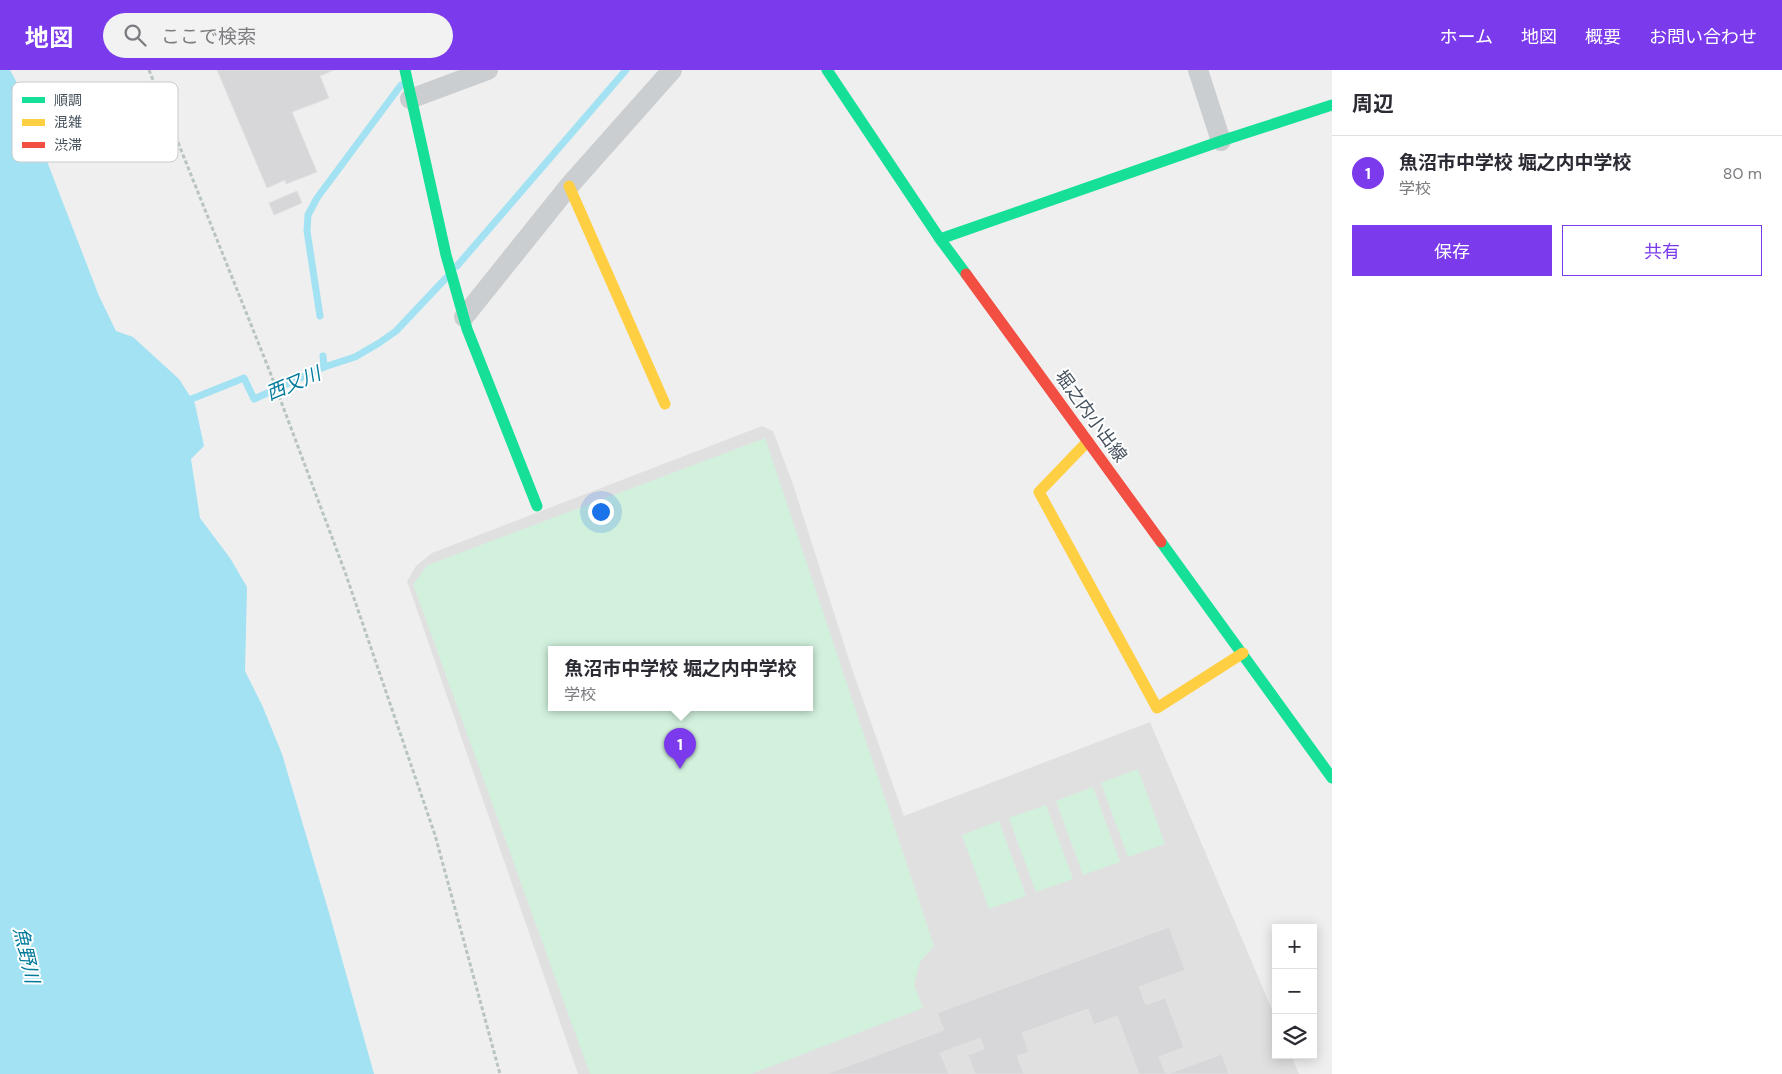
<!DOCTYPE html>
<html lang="ja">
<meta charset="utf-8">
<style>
:root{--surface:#fff;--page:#f2f2f3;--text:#2b2b33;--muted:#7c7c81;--line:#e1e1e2;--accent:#7c3aed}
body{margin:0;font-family:"DM Sans","Noto Sans JP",sans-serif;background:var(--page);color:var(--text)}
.controls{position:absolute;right:15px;bottom:15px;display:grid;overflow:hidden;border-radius:0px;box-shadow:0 2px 12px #0003}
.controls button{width:45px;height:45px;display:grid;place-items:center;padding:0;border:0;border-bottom:1px solid var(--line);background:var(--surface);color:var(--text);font:25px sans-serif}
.you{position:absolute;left:600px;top:441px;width:18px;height:18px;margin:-12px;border:4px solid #fff;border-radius:50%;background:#1a73e8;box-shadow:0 0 0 8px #1a73e833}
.badge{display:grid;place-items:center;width:32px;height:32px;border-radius:50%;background:var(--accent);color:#fff;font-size:16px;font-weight:700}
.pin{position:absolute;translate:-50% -41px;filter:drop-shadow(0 1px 2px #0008)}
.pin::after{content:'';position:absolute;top:26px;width:18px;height:15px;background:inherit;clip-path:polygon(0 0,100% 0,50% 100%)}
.popup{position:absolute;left:548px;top:576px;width:265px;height:65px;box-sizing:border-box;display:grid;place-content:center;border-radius:0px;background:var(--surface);filter:drop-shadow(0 1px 4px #0005);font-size:16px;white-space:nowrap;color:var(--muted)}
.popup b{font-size:19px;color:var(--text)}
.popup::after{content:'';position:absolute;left:50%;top:100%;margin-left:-10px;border:10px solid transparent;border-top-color:var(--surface)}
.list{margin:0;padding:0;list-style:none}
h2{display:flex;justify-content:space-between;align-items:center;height:65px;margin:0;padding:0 20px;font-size:21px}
h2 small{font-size:16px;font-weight:400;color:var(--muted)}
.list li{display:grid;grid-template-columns:32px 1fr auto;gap:15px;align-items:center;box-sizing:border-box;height:75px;padding:0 20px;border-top:1px solid var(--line)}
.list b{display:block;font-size:19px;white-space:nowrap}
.list p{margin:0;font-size:16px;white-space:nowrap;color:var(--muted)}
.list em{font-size:16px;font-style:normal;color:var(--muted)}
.actions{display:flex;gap:10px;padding:15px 20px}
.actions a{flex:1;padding:11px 0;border:1px solid var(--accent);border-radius:0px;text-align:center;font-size:18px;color:var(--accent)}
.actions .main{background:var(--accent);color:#fff}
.icon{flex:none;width:28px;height:28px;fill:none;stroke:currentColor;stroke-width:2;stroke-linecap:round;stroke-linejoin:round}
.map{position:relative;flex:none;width:1332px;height:1004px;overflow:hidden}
header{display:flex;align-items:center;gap:30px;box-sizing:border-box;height:70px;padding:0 25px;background:var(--accent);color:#fff}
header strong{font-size:24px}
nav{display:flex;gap:28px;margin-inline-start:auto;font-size:18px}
.search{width:350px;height:45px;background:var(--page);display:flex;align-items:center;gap:12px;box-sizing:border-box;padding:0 18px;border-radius:28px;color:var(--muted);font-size:19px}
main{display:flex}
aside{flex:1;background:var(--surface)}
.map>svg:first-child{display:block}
.education{fill:#e1e0e1;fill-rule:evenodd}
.green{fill:#d1f1dd;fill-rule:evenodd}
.water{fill:#a2e2f2}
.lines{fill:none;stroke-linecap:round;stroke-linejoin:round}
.stream{stroke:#a2e2f2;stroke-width:7}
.building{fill:#d7d7d9;stroke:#e1e1e2}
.path{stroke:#b7c4c0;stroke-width:3;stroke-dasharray:4 2.5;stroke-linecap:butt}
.street{stroke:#cbced0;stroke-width:20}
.fast{stroke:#16e098;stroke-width:11}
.slow{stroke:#ffcf43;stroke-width:11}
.jam{stroke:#f24e42;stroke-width:11}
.labels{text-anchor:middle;stroke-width:4;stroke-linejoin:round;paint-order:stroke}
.street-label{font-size:18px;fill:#45525d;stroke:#fff}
.water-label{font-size:19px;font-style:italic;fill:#037c9c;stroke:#fff}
.key{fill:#fff;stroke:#c7cbce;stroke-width:1}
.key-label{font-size:14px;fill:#45525d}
</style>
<header>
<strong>地図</strong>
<div class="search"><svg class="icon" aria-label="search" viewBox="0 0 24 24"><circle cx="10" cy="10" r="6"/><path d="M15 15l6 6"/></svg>ここで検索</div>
<nav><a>ホーム</a><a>地図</a><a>概要</a><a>お問い合わせ</a></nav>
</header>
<main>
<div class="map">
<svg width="1332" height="1004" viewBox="0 0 1332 1004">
<rect width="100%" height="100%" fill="#f0efef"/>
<!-- education -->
<path class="education" d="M 762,356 L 773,361 L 793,414 L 851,596 L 904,746 L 1150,652 L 1276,949 L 1276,985 L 1291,985 L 1299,1004 L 578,1004 L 407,511 L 416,496 L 432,483 ZM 551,580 L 809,580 L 809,638 L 551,638 Z"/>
<!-- green -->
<g class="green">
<path d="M 765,368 L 934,876 L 920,892 L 914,915 L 923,938 L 751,1004 L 590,1004 L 413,514 L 428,495 ZM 809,580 L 809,638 L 551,638 L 551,580 Z"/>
<polygon points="1138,699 1165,774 1128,787 1101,713"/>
<polygon points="1093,717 1120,792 1083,805 1056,731"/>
<polygon points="1046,735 1073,809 1036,822 1009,748"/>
<polygon points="999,751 1026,826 989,839 962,765"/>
</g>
<!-- water -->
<polygon class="water" points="0,0 10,0 16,11 99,226 116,261 133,267 179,309 195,334 204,376 191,389 200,448 230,488 247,517 245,601 262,635 282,684 330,846 374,1004 0,1004"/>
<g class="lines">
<!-- stream -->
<g class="stream">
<polyline points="457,196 626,0"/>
<polyline points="320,246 307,161 308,145 317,128 401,15"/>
<polyline points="323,286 324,297"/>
<polyline points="184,332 244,308 254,329 324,297 355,287 379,273 396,261 446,208"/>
</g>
</g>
<!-- building -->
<g class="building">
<polygon points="217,0 334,0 320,6 329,28 292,42 317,102 286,114 285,110 267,118"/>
<polygon points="297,121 302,133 274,145 269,133"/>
<polygon points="1169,857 1185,900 1139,917 1146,935 1165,928 1184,977 1159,987 1166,1004 1139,1004 1117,946 1094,955 1088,939 1022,963 1029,982 1017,986 1024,1004 975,1004 968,985 984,979 980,968 940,983 949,1004 827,1004 944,960 937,943"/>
<polygon points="1222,984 1229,1004 1167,1004"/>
</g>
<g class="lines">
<!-- path -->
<polyline class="path" points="149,0 270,302 345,502 435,765 500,1004"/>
<!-- street -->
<g class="street">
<polyline points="1198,0 1221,71"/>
<polyline points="410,29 488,0"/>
<polyline points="464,247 569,116 672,0"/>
</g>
<!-- fast -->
<g class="fast">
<polyline points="405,0 446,185 467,259 537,436"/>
<polyline points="827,0 940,169 966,204"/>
<polyline points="940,169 1221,71 1332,35"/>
<polyline points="1161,472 1332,708"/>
</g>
<!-- slow -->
<g class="slow">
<polyline points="569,116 665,334"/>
<polyline points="1088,371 1039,422 1157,638 1243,583"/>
</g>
<!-- jam -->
<polyline class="jam" points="966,204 1161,472"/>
</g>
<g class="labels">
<!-- street labels -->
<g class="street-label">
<text transform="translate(1091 346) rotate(54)" y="6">堀之内小出線</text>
</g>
<!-- water labels -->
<g class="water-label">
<text transform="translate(293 313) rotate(-23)" y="7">西又川</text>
<text transform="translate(27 885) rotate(77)" y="7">魚野川</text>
</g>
</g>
<!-- legend -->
<rect x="12" y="12" width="166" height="80" rx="8" class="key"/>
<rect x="22" y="27" width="23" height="6" fill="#16e098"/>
<rect x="22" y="49" width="23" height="7" fill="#ffcf43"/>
<rect x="22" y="72" width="23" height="6" fill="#f24e42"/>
<g class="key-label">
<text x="54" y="35">順調</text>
<text x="54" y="57">混雑</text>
<text x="54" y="80">渋滞</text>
</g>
</svg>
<div class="controls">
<button>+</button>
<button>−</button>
<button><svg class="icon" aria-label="layers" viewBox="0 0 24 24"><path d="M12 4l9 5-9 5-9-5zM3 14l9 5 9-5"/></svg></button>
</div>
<div class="you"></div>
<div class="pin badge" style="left:680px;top:699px">1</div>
<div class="popup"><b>魚沼市中学校 堀之内中学校</b>学校</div>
</div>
<aside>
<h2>周辺<small></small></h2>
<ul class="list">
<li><span class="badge">1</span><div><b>魚沼市中学校 堀之内中学校</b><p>学校</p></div><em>80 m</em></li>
</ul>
<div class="actions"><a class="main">保存</a><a>共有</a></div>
</aside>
</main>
